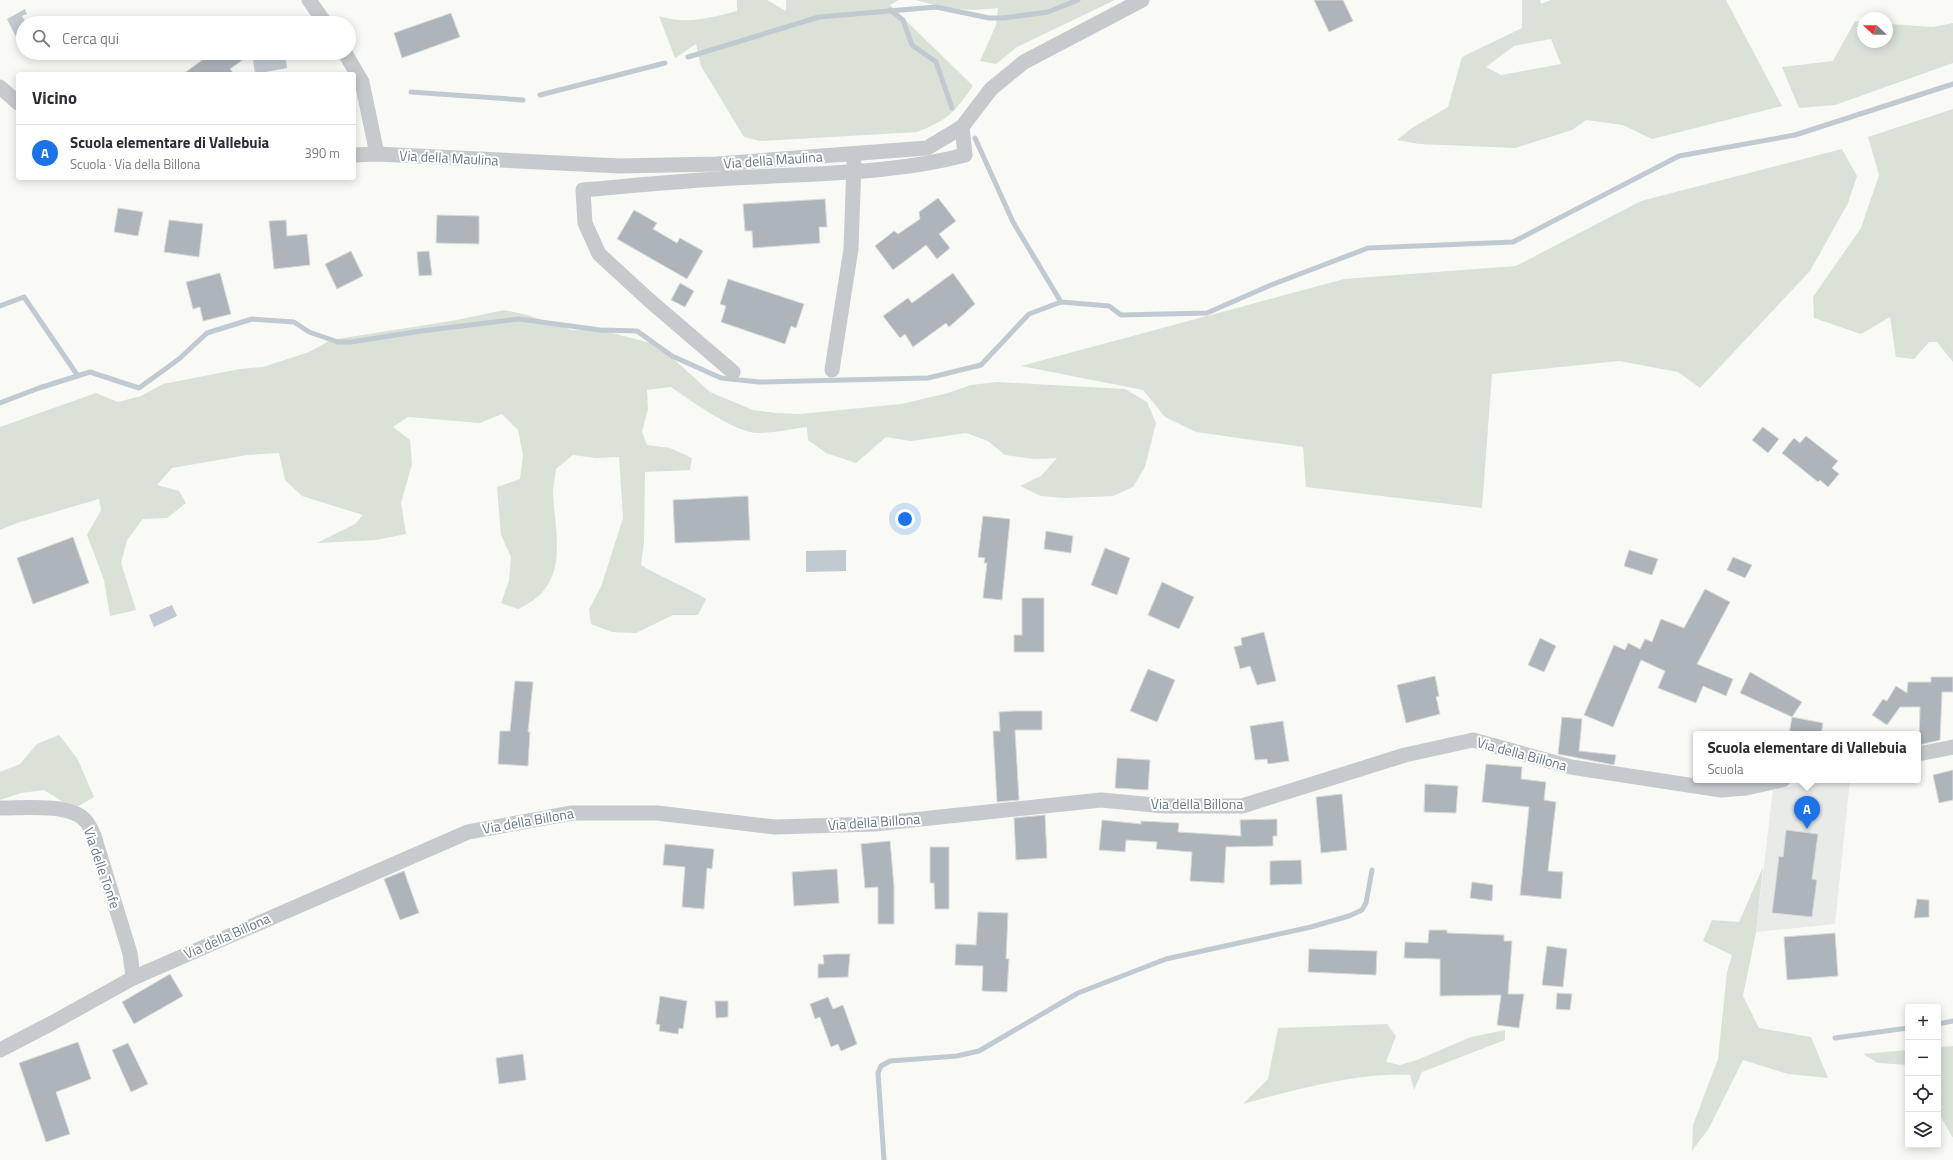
<!DOCTYPE html>
<html lang="it">
<meta charset="utf-8">
<style>
:root{--surface:#fff;--page:#f7f7f7;--text:#2b2b33;--muted:#7c7c81;--line:#e1e1e2;--accent:#1a73e8}
body{margin:0;font-family:"Titillium Web",sans-serif;background:var(--page);color:var(--text)}
.controls{position:absolute;right:12px;bottom:12px;display:grid;overflow:hidden;border-radius:4px;box-shadow:0 2px 10px #0003}
.controls button{width:36px;height:36px;display:grid;place-items:center;padding:0;border:0;border-bottom:1px solid var(--line);background:var(--surface);color:var(--text);font:20px sans-serif}
.compass{position:absolute;left:1857px;top:12px;width:36px;height:36px;border-radius:50%;background:var(--surface);box-shadow:0 2px 10px #0003;rotate:292deg}
.you{position:absolute;left:905px;top:519px;width:14px;height:14px;margin:-10px;border:3px solid #fff;border-radius:50%;background:#1a73e8;box-shadow:0 0 0 6px #1a73e833}
.badge{display:grid;place-items:center;width:26px;height:26px;border-radius:50%;background:var(--accent);color:#fff;font-size:13px;font-weight:700}
.pin{position:absolute;translate:-50% -33px;filter:drop-shadow(0 1px 2px #0008)}
.pin::after{content:'';position:absolute;top:21px;width:14px;height:12px;background:inherit;clip-path:polygon(0 0,100% 0,50% 100%)}
.popup{position:absolute;left:1693px;top:731px;width:228px;height:52px;box-sizing:border-box;display:grid;place-content:center;border-radius:4px;background:var(--surface);filter:drop-shadow(0 1px 3px #0005);font-size:13px;white-space:nowrap;color:var(--muted)}
.popup b{font-size:15px;color:var(--text)}
.popup::after{content:'';position:absolute;left:50%;top:100%;margin-left:-8px;border:8px solid transparent;border-top-color:var(--surface)}
.list{margin:0;padding:0;list-style:none}
h2{display:flex;justify-content:space-between;align-items:center;height:52px;margin:0;padding:0 16px;font-size:17px}
h2 small{font-size:13px;font-weight:400;color:var(--muted)}
.list li{display:grid;grid-template-columns:26px 1fr auto;gap:12px;align-items:center;box-sizing:border-box;height:56px;padding:0 16px;border-top:1px solid var(--line)}
.list b{display:block;font-size:15px;white-space:nowrap}
.list p{margin:0;font-size:13px;white-space:nowrap;color:var(--muted)}
.list em{font-size:13px;font-style:normal;color:var(--muted)}
.icon{flex:none;width:22px;height:22px;fill:none;stroke:currentColor;stroke-width:2;stroke-linecap:round;stroke-linejoin:round}
.map{position:relative;flex:none;width:1953px;height:1160px;overflow:hidden}
.search{position:absolute;background:var(--surface);box-shadow:0 2px 10px #0003;left:16px;top:16px;width:340px;height:44px;display:flex;align-items:center;gap:10px;box-sizing:border-box;padding:0 14px;border-radius:22px;color:var(--muted);font-size:15px}
.panel{position:absolute;background:var(--surface);box-shadow:0 2px 10px #0003;left:16px;top:72px;width:340px;height:108px;border-radius:4px}
.map>svg:first-child{display:block}
.built{fill:#e9ebe9}
.green{fill:#dae1d7;fill-rule:evenodd}
.water{fill:#c1cad0}
.lines{fill:none;stroke-linecap:round;stroke-linejoin:round}
.stream{stroke:#c1cad0;stroke-width:5}
.building{fill:#adb5bb;stroke:#dadbd8}
.minor{stroke:#c6cacd;stroke-width:15}
.labels{text-anchor:middle;stroke-width:4;stroke-linejoin:round;paint-order:stroke}
.street-label{font-size:14px;fill:#677788;stroke:#fff}
</style>
<div class="map">
<svg width="1953" height="1160" viewBox="0 0 1953 1160">
<rect width="100%" height="100%" fill="#f9f9f6"/>
<!-- built -->
<polygon class="built" points="1823,780 1850,780 1835,924 1756,932 1773,790"/>
<!-- green -->
<g class="green">
<path d="M 737,0 L 767,0 L 786,11 L 786,0 L 899,0 L 890,5 L 973,86 C 954,113 948,120 917,132 L 760,141 L 744,137 L 701,66 L 696,44 L 675,58 L 659,16 C 688,25 709,18 737,11 Z"/>
<path d="M 916,0 L 1115,0 L 1017,47 L 996,64 L 980,61 L 996,25 L 998,8 C 963,12 949,9 916,0 Z"/>
<path d="M 1522,0 L 1540,0 L 1541,4 L 1551,0 L 1726,0 L 1782,106 L 1652,139 L 1623,125 L 1586,120 L 1572,130 L 1515,148 L 1419,144 L 1397,140 L 1412,128 L 1448,107 L 1462,57 L 1522,28 ZM 1551,39 L 1561,64 L 1501,75 L 1486,67 L 1514,46 Z"/>
<polygon points="1855,21 1863,22 1863,42 1887,42 1887,24 1933,27 1953,23 1953,63 1835,105 1799,108 1782,67 1833,61"/>
<polygon points="1953,109 1953,362 1937,342 1929,342 1914,359 1896,357 1890,317 1861,334 1814,318 1813,297 1861,228 1879,175 1868,137"/>
<polygon points="1842,149 1857,176 1848,203 1810,271 1700,388 1678,372 1619,361 1492,374 1482,508 1306,487 1303,447 1196,432 1165,417 1143,390 1021,366 1344,279 1516,266 1641,201"/>
<path d="M 504,310 L 527,315 L 572,330 L 597,329 L 658,345 L 710,392 L 753,410 L 776,413 L 800,414 L 901,404 L 948,393 L 971,385 L 997,382 L 1125,389 L 1147,402 L 1156,423 L 1145,467 L 1133,487 L 1113,496 L 1064,498 L 1041,496 L 1020,486 L 1041,476 L 1057,458 L 1034,459 L 1005,455 L 988,441 L 966,433 L 911,441 L 886,437 L 856,463 L 826,453 L 808,440 L 807,427 C 791,429 774,433 758,433 C 735,433 690,400 671,387 L 647,390 L 648,409 L 642,432 L 647,445 L 670,448 L 692,458 L 690,470 L 645,472 L 644,542 L 641,565 C 662,578 685,586 706,599 L 698,615 L 673,615 L 636,633 L 612,632 L 591,624 L 589,609 L 601,587 L 623,518 L 619,457 L 596,458 L 573,455 L 556,469 C 555,477 553,486 553,494 C 556,540 570,586 518,609 L 501,603 L 509,581 L 511,557 L 501,535 L 497,487 L 520,479 L 523,455 L 518,430 L 502,414 L 480,423 L 408,417 L 393,427 L 410,440 L 412,464 L 401,503 L 406,534 L 376,540 L 317,543 L 355,524 L 363,515 L 302,496 L 285,480 L 279,453 L 247,455 L 172,468 L 157,485 L 179,491 L 186,503 L 167,518 L 143,519 L 127,540 L 121,563 L 136,610 L 110,616 L 104,580 L 87,535 L 101,510 L 99,499 L 17,523 L 0,530 L 0,427 L 96,393 L 118,402 L 141,396 L 163,384 L 240,369 L 263,367 L 309,352 L 331,340 L 457,320 Z"/>
<polygon points="59,735 77,758 94,797 74,809 44,790 21,793 0,800 0,772 20,764 37,744"/>
<polygon points="1763,867 1756,932 1743,996 1759,1028 1811,1037 1828,1078 1788,1074 1743,1060 1709,1128 1692,1151 1693,1125 1718,1059 1727,972 1732,955 1703,941 1712,920 1739,922"/>
<path d="M 1387,1024 L 1396,1036 L 1386,1062 L 1400,1065 L 1417,1060 L 1471,1037 L 1505,1030 L 1505,1040 L 1422,1072 L 1414,1090 L 1410,1075 C 1359,1072 1293,1090 1243,1104 L 1268,1079 L 1278,1028 Z"/>
<polygon points="1953,1046 1953,1138 1938,1112 1938,1047"/>
<polygon points="1908,1050 1908,1065 1878,1063 1863,1054"/>
</g>
<!-- water -->
<g class="water">
<polygon points="25,9 27,14 22,16 26,23 23,23 23,45 21,47 7,19"/>
<polygon points="285,53 287,68 255,74 253,59"/>
<polygon points="846,550 846,571 806,572 806,551"/>
<polygon points="172,605 177,616 154,627 149,615"/>
</g>
<g class="lines">
<!-- stream -->
<g class="stream">
<polyline points="890,10 903,20 912,45 936,62 952,108"/>
<polyline points="688,57 819,17 936,7 989,18 1004,18 1048,12 1078,0"/>
<polyline points="411,92 523,100"/>
<polyline points="540,95 665,63"/>
<polyline points="975,138 1013,222 1061,302"/>
<polyline points="0,306 24,297 78,376"/>
<polyline points="0,403 39,388 90,372 139,388 179,359 207,333 252,319 294,322 309,332 338,342 351,342 421,331 519,319 600,330 637,331 672,356 721,378 759,382 928,378 981,365 1029,314 1061,302 1109,306 1121,315 1207,313 1271,285 1368,248 1513,242 1679,156 1795,135 1953,84"/>
<polyline points="1938,1024 1953,1021"/>
<polyline points="1835,1038 1908,1028"/>
<polyline points="884,1160 878,1073 881,1066 890,1061 957,1056 979,1051 1078,993 1166,959 1311,927 1349,916 1362,910 1366,903 1372,870"/>
</g>
</g>
<!-- building -->
<g class="building">
<polygon points="1314,0 1343,0 1353,21 1329,32"/>
<polygon points="451,13 460,37 402,58 394,33"/>
<polygon points="212,53 252,53 230,69 234,74 183,74"/>
<polygon points="938,198 956,221 939,234 950,248 937,259 926,245 893,270 875,246 894,231 898,234 920,219 919,212"/>
<polygon points="825,199 827,227 819,227 820,243 753,248 752,231 745,231 743,204"/>
<polygon points="118,208 143,212 138,236 114,232"/>
<polygon points="634,210 657,223 653,229 677,243 680,238 703,251 687,279 617,239"/>
<polygon points="437,215 479,216 479,244 436,243"/>
<polygon points="169,220 203,224 199,257 164,252"/>
<polygon points="286,220 287,236 307,234 310,265 274,269 269,221"/>
<polygon points="351,251 363,276 337,289 325,264"/>
<polygon points="429,251 432,275 419,276 417,252"/>
<polygon points="220,273 231,314 203,321 200,307 193,309 186,282"/>
<polygon points="953,273 975,304 949,327 946,323 913,347 905,334 900,338 883,316 908,298 912,303"/>
<polygon points="728,279 804,304 796,328 791,326 785,344 721,322 726,306 720,304"/>
<polygon points="680,283 694,291 685,307 671,300"/>
<polygon points="1763,427 1779,439 1768,453 1752,440"/>
<polygon points="1806,436 1838,461 1832,468 1839,474 1828,487 1820,480 1818,482 1782,453 1794,438 1800,443"/>
<polygon points="748,496 750,540 675,543 673,500"/>
<polygon points="983,516 1010,519 1002,600 983,598 987,563 984,563 985,558 978,557"/>
<polygon points="1046,531 1073,536 1071,553 1044,549"/>
<polygon points="73,537 89,583 33,604 17,558"/>
<polygon points="1105,548 1130,558 1117,595 1091,585"/>
<polygon points="1629,550 1658,559 1652,575 1624,566"/>
<polygon points="1733,557 1752,565 1745,578 1727,570"/>
<polygon points="1162,582 1194,597 1179,629 1148,615"/>
<polygon points="1705,589 1730,602 1697,664 1733,679 1726,696 1703,686 1696,703 1658,688 1665,671 1641,660 1613,727 1584,715 1614,645 1625,650 1628,643 1640,649 1645,639 1652,642 1661,619 1684,628"/>
<polygon points="1022,598 1044,598 1044,652 1014,652 1014,635 1022,635"/>
<polygon points="1264,632 1276,681 1257,685 1250,666 1240,669 1234,647 1242,645 1241,638"/>
<polygon points="1540,638 1556,646 1544,672 1528,665"/>
<polygon points="1148,669 1175,680 1157,722 1130,711"/>
<polygon points="1750,672 1802,702 1792,717 1740,693"/>
<polygon points="1435,676 1439,696 1436,697 1440,714 1406,723 1397,685"/>
<polygon points="1931,677 1953,677 1953,692 1942,692 1940,740 1919,745 1920,707 1900,707 1887,725 1872,715 1883,699 1887,701 1896,686 1907,693 1908,682 1931,682"/>
<polygon points="515,681 533,682 528,732 530,732 528,766 498,764 500,731 510,731"/>
<polygon points="1014,711 1042,711 1042,730 1015,730 1019,800 997,802 993,731 1000,731 999,712"/>
<polygon points="1562,717 1582,719 1579,751 1616,755 1614,765 1558,754"/>
<polygon points="1792,717 1823,723 1821,734 1789,734"/>
<polygon points="1283,721 1289,761 1268,764 1267,759 1255,760 1250,726"/>
<polygon points="1117,758 1150,760 1148,790 1115,788"/>
<polygon points="1486,764 1522,767 1521,779 1546,782 1544,800 1556,802 1548,871 1563,872 1561,899 1520,895 1529,807 1482,802"/>
<polygon points="1953,770 1953,800 1939,803 1933,775"/>
<polygon points="1425,784 1458,786 1456,813 1424,812"/>
<polygon points="1342,794 1347,850 1321,853 1316,797"/>
<polygon points="1045,815 1047,858 1016,860 1014,818"/>
<polygon points="1277,819 1277,836 1273,836 1273,846 1226,847 1224,883 1190,881 1192,852 1156,849 1157,842 1126,840 1125,852 1099,850 1102,820 1141,824 1141,821 1179,823 1178,832 1241,836 1240,820"/>
<polygon points="1786,830 1818,834 1812,879 1817,880 1812,917 1772,913 1779,856 1783,857"/>
<polygon points="890,841 894,886 894,924 878,924 878,887 865,888 861,844"/>
<polygon points="665,844 714,849 712,869 707,868 704,909 682,907 685,867 663,865"/>
<polygon points="930,847 949,847 949,909 935,909 934,883 930,883"/>
<polygon points="1301,860 1302,884 1270,885 1270,861"/>
<polygon points="837,869 839,903 794,906 792,872"/>
<polygon points="404,871 419,913 400,920 384,879"/>
<polygon points="1472,882 1493,885 1492,901 1470,898"/>
<polygon points="1917,899 1929,900 1929,917 1914,918"/>
<polygon points="978,912 1008,913 1006,959 1009,959 1007,992 982,991 983,966 955,965 956,944 976,945"/>
<polygon points="1429,930 1447,930 1447,933 1504,935 1504,941 1512,941 1508,994 1524,994 1519,1028 1497,1025 1501,995 1440,996 1440,959 1404,958 1405,942 1428,943"/>
<polygon points="1835,933 1838,976 1787,980 1784,937"/>
<polygon points="1547,946 1567,949 1563,987 1542,985"/>
<polygon points="1309,949 1377,951 1376,975 1308,972"/>
<polygon points="835,954 850,954 848,977 818,978 818,964 824,964 823,955"/>
<polygon points="170,974 183,996 134,1024 122,1002"/>
<polygon points="1557,993 1572,994 1570,1010 1556,1009"/>
<polygon points="660,996 687,1001 683,1029 679,1028 678,1034 659,1031 660,1025 656,1024"/>
<polygon points="828,997 833,1009 843,1005 857,1044 841,1051 838,1044 831,1047 820,1017 815,1019 810,1004"/>
<polygon points="715,1001 728,1001 728,1017 716,1018"/>
<polygon points="78,1042 91,1079 56,1092 70,1134 46,1142 19,1063"/>
<polygon points="128,1043 148,1084 131,1092 112,1050"/>
<polygon points="523,1054 526,1080 499,1084 496,1058"/>
</g>
<g class="lines">
<!-- minor -->
<g class="minor">
<polyline points="309,0 325,23"/>
<polyline points="345,53 362,82 377,154"/>
<polyline points="0,87 18,103"/>
<polyline points="354,155 377,154 620,166 717,164 927,148 962,127 991,89 1024,62 1142,0"/>
<polyline points="832,370 851,249 854,163"/>
<path d="M 733,372 L 649,300 L 599,254 L 585,223 L 583,190 C 640,185 698,179 755,177 C 825,173 897,173 965,155 L 962,127"/>
<polyline points="1918,754 1953,747"/>
<path d="M 0,808 C 22,808 69,803 85,820 C 89,824 92,831 94,836 L 130,953 L 133,978"/>
<polyline points="0,1050 52,1023 133,978 468,832 572,813 657,813 775,827 874,824 1101,800 1165,806 1242,806 1405,755 1473,740 1571,767 1721,790 1746,788 1783,780"/>
</g>
</g>
<g class="labels">
<!-- street labels -->
<g class="street-label">
<text transform="translate(449 158) rotate(3)" y="5">Via della Maulina</text>
<text transform="translate(773 160) rotate(-4)" y="5">Via della Maulina</text>
<text transform="translate(1522 754) rotate(15)" y="5">Via della Billona</text>
<text x="1197" y="809">Via della Billona</text>
<text transform="translate(528 821) rotate(-10)" y="5">Via della Billona</text>
<text transform="translate(874 822) rotate(-4)" y="5">Via della Billona</text>
<text transform="translate(102 868) rotate(71)" y="5">Via delle Tonfe</text>
<text transform="translate(227 936) rotate(-24)" y="5">Via della Billona</text>
</g>
</g>
</svg>
<div class="controls">
<button>+</button>
<button>−</button>
<button><svg class="icon" aria-label="locate" viewBox="0 0 24 24"><circle cx="12" cy="12" r="6"/><path d="M12 2v4M12 18v4M2 12h4M18 12h4"/></svg></button>
<button><svg class="icon" aria-label="layers" viewBox="0 0 24 24"><path d="M12 4l9 5-9 5-9-5zM3 14l9 5 9-5"/></svg></button>
</div>
<svg class="compass" viewBox="-18 -18 36 36"><path d="M0-13l5 13h-10z" fill="#e53935"/><path d="M0 13l5-13h-10z" fill="#7c7c81"/></svg>
<div class="you"></div>
<div class="pin badge" style="left:1807px;top:829px">A</div>
<div class="popup"><b>Scuola elementare di Vallebuia</b>Scuola</div>
<div class="search"><svg class="icon" aria-label="search" viewBox="0 0 24 24"><circle cx="10" cy="10" r="6"/><path d="M15 15l6 6"/></svg>Cerca qui</div>
<section class="panel">
<h2>Vicino<small></small></h2>
<ul class="list">
<li><span class="badge">A</span><div><b>Scuola elementare di Vallebuia</b><p>Scuola · Via della Billona</p></div><em>390 m</em></li>
</ul>
</section>
</div>
